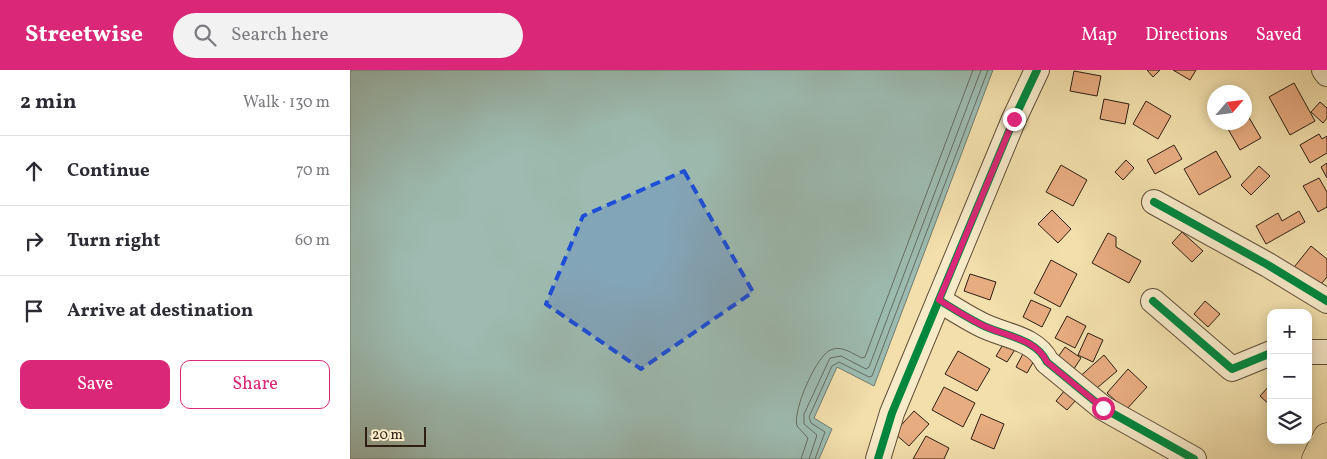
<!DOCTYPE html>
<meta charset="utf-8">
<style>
:root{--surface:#fff;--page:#f2f2f3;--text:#2b2b33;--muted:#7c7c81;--line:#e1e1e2;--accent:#db2777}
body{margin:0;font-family:Vollkorn,serif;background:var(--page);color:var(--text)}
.controls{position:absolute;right:15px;bottom:15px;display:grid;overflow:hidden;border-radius:10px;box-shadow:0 2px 12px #0003}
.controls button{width:45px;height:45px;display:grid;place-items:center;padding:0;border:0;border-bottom:1px solid var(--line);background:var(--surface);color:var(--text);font:25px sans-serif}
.compass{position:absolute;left:857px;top:15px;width:45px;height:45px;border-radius:50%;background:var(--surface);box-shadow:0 2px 12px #0003;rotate:62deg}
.scale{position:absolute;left:15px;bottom:12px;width:61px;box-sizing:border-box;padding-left:5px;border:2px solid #2d1f11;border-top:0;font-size:14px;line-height:18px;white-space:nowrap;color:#2d1f11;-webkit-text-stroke:4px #f7eac9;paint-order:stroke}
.stop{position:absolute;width:15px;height:15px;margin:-11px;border:4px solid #db2777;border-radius:50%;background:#fff}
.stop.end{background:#db2777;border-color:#fff;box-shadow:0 1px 5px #0008}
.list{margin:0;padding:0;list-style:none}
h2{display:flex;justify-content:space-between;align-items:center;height:65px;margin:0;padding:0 20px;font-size:21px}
h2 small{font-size:16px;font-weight:400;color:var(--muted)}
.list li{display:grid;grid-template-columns:32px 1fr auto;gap:15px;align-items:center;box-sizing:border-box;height:70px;padding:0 20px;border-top:1px solid var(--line)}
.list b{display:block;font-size:19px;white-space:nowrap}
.list em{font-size:16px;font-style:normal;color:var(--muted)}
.actions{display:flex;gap:10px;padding:15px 20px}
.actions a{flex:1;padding:11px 0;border:1px solid var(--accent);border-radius:10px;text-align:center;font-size:18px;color:var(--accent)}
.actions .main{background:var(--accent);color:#fff}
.icon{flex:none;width:28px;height:28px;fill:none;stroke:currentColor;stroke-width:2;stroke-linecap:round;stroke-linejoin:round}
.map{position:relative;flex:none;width:977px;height:389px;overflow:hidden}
header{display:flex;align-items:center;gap:30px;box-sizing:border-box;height:70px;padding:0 25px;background:var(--accent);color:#fff}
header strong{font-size:24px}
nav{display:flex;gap:28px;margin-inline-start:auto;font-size:18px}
.search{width:350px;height:45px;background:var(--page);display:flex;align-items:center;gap:12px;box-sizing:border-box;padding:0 18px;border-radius:28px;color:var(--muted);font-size:19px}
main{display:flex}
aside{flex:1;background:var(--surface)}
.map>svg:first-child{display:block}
.water{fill:#9dbbb1;stroke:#707d71}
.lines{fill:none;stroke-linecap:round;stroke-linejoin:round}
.shore{stroke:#656d61;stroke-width:1}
.building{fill:#e8ac81;stroke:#2d1f11}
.minor-casing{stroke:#5e4f38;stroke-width:26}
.major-casing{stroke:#2d1f11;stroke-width:29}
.minor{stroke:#f7eac9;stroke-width:24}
.major{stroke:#f2dfac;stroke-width:28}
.cycleway-casing{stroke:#f7eac9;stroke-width:11}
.cycleway{stroke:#00873e;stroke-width:8}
.route{stroke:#db2777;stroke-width:6}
.marked{fill:#1d4ed8;fill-opacity:0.2;stroke:#1d4ed8;stroke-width:4;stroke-dasharray:10 6;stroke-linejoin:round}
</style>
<header>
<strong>Streetwise</strong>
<div class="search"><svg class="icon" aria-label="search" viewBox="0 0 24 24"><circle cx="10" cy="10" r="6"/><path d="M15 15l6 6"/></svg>Search here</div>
<nav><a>Map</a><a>Directions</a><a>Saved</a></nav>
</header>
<main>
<aside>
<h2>2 min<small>Walk · 130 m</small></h2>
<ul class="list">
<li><svg class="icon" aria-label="ahead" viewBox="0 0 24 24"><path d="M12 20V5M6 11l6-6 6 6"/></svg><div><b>Continue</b></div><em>70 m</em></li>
<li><svg class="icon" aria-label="right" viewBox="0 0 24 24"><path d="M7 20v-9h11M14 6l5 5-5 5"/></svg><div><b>Turn right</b></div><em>60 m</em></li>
<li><svg class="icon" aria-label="arrive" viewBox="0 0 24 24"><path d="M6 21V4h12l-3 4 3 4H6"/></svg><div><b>Arrive at destination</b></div></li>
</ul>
<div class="actions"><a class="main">Save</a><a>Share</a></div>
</aside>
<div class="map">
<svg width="977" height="389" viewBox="0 0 977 389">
<rect width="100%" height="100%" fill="#f2dfac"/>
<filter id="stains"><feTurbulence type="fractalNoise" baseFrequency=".004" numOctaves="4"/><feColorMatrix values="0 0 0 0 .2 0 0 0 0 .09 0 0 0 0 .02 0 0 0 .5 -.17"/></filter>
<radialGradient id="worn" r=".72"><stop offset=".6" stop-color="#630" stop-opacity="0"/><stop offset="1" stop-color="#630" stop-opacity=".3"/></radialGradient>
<!-- water -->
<polygon class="water" points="0,0 643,0 524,316 487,297 464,348 482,359 469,389 0,389"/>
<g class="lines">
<!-- shore -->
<g class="shore">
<path d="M 451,389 L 458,368 L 447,356 C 442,342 467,282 483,279 C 493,276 503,284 512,288 L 515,287 L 623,0"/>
<polyline points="459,389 467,365 454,354 454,344 480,288 491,286 516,299 519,297 631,0"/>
<polyline points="465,389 475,362 461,353 459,347 482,296 489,292 519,307 522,306 638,0"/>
</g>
</g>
<!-- building -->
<g class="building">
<polygon points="797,0 810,0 803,7"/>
<polygon points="823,0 846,0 840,10"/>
<polygon points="724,1 751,6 747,26 720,21"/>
<polygon points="944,13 965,51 940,65 919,27"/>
<polygon points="754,29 779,34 775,54 750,49"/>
<polygon points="796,31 821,46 808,69 783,54"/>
<polygon points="970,32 977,38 977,48 973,53 961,42"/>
<polygon points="894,39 911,68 890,80 874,52 894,52"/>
<polygon points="969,64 972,69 977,66 977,83 960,93 950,75"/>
<polygon points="824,75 832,89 805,104 797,90"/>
<polygon points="866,81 881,107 849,125 834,99"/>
<polygon points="776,90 784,98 773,110 765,102"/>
<polygon points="977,93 977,108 971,97"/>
<polygon points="711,95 737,110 723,136 696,122"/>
<polygon points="909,96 920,106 901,125 891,115"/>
<polygon points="969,108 977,122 977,137 968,142 953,116"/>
<polygon points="702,140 721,159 708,173 688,154"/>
<polygon points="949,141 955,152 916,174 906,156 928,143 932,151"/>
<polygon points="832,162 853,181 842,192 822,173"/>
<polygon points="758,163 766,167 766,177 791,191 779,213 742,193"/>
<polygon points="961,176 977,189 977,207 966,220 941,201"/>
<polygon points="701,190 727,204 710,237 684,223"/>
<polygon points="620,204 646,212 640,230 614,221"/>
<polygon points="681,230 701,239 692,257 673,247"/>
<polygon points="855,231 870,244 858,257 844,244"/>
<polygon points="717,246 736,256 725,278 705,268"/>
<polygon points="738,263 753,270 743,292 728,285"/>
<polygon points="657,268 668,275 657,292 646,286"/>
<polygon points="677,276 689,282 677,303 666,297"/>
<polygon points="715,277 731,288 720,305 703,294"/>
<polygon points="608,281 640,299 627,321 595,304"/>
<polygon points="754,285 767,301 740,324 727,309"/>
<polygon points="778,299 797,317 776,340 757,323"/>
<polygon points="921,314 921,336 910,326"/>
<polygon points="594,317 625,333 613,357 582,340"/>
<polygon points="715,320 726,330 717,340 706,331"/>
<polygon points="564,341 579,354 559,376 544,363"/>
<polygon points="631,344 654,354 644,379 621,369"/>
<polygon points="576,366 599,378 594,389 563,389"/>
</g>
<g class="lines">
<!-- minor casing -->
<g class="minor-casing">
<g id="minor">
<polyline points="974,0 977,4"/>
<polyline points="804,132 918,195 977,231"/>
<path d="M 589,230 C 602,238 616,247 630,254 C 652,266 685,267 697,292 L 753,338 L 844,389"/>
<polyline points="803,231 882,299 921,283"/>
<polyline points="958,282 977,282"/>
<polyline points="528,389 542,343 664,49 687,0"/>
</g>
</g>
<!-- major casing -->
<g class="major-casing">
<polyline id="major" points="966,389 977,367"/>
</g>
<!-- minor -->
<use href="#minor" class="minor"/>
<!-- major -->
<use href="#major" class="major"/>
<!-- cycleway casing -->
<g class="cycleway-casing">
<g id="cycleway">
<polyline points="804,132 918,195 977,231"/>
<path d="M 589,230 C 602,238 616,247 630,254 C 652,266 685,267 697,292 L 753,338 L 844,389"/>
<polyline points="803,231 882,299 921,283"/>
<polyline points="528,389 542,343 664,49 687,0"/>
</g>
</g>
<!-- cycleway -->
<use href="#cycleway" class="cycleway"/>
</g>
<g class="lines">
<!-- route -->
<path class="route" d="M 664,49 L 589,230 C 602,238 616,247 630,254 C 652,266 685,267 697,292 L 753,338"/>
</g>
<!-- marked area -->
<path class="marked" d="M 334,101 L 403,222 L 291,299 L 196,234 L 233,146 Z"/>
<rect width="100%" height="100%" filter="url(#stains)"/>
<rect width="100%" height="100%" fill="url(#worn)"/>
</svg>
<div class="controls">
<button>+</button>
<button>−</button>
<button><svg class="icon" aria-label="layers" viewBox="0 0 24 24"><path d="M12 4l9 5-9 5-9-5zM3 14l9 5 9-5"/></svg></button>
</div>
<svg class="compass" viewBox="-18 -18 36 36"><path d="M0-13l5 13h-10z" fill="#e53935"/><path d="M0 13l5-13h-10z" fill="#7c7c81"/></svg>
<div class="scale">20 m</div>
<div class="stop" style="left:753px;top:338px"></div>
<div class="stop end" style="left:664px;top:49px"></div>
</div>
</main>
